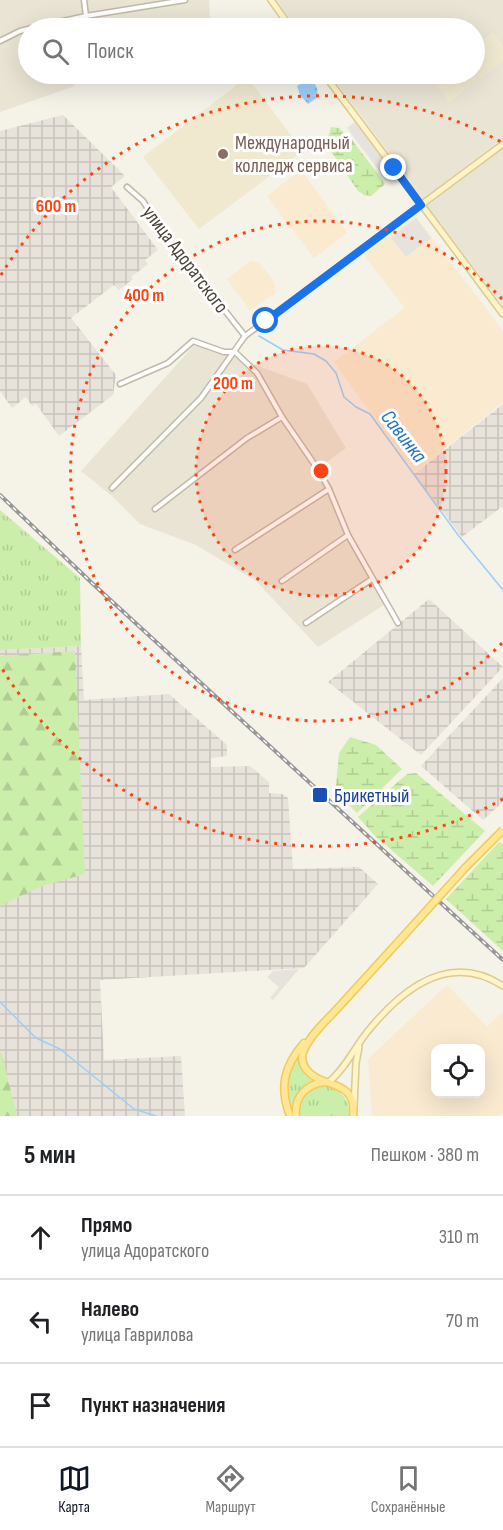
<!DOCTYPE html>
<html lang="ru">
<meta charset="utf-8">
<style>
:root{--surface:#fff;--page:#f2f2f2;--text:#202124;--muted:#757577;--line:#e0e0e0;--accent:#111827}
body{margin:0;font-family:"Sofia Sans Condensed",sans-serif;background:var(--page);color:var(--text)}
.controls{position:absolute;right:18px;bottom:18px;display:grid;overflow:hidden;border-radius:12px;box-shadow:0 6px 24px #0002}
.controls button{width:54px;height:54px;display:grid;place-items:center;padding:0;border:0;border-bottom:2px solid var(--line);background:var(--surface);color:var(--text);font:30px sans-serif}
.stop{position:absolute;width:18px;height:18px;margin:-14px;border:4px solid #1a73e8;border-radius:50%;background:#fff}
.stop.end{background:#1a73e8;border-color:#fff;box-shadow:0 2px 6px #0008}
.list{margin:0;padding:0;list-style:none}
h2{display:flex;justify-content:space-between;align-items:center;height:78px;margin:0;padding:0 24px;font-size:26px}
h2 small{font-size:20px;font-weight:400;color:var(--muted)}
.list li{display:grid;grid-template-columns:39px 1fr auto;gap:18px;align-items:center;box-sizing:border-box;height:84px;padding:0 24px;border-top:2px solid var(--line)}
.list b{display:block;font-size:22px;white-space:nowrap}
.list p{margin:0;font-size:20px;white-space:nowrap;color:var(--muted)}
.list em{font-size:20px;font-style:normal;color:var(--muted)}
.icon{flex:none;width:33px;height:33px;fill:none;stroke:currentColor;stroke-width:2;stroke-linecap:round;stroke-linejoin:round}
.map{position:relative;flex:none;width:503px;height:1116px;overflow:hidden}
.search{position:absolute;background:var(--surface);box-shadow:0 6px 24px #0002;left:18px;right:18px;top:18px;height:66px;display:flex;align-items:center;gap:15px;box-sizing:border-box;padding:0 21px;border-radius:33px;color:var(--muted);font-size:22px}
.sheet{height:330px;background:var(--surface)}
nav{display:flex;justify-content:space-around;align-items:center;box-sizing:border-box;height:84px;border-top:2px solid var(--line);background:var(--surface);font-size:16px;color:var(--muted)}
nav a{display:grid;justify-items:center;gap:3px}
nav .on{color:var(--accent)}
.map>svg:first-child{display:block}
.residential{fill:#eae4d4}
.commercial{fill:#f9ead0;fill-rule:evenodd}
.industrial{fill:url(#industrial-grid)}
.education{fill:#f0e8cf}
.grass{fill:url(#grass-tufts)}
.forest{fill:url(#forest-firs)}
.wetland{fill:url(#wetland-marsh)}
.parking{fill:#e6e3df}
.water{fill:url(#water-ripples)}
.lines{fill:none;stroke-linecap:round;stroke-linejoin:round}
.stream{stroke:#9ccef9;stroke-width:1.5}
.street-casing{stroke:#c2baa8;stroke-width:7}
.secondary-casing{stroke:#dacb91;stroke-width:8}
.primary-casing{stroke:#f1cb59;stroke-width:9}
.street{stroke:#fff;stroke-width:4}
.secondary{stroke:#fff4c7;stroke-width:5}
.primary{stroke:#ffe796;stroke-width:6}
.rail-casing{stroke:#979797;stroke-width:4}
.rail{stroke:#fff;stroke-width:1.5;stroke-dasharray:4.5;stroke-linecap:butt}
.primary-bridge-casing{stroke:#f1cb59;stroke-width:9;stroke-linecap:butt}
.primary-bridge{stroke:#ffe796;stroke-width:6}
.route{stroke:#1a73e8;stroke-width:8}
.ring{fill:none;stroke:#ff4414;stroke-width:3;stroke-dasharray:3 6}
.education-dot{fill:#8d6e63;stroke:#fff;stroke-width:2}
.transit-dot{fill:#1a4fb4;stroke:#fff;stroke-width:2}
.labels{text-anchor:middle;stroke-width:6;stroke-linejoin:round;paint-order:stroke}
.education-label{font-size:20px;fill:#785e54;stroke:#fff;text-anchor:start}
.street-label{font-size:20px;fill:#494235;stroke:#fff}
.transit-label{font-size:20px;fill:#164399;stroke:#fff;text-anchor:start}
.water-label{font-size:21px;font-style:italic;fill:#2176c2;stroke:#fff}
.centre{fill:#ff4414;stroke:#fff;stroke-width:3}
.ring-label{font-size:18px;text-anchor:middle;font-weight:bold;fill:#ff4414;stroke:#fff;stroke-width:6;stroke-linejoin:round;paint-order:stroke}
</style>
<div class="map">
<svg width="503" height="1116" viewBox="0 0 503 1116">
<defs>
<pattern id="industrial-grid" width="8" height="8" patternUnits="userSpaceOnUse" patternTransform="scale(1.5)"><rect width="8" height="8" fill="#e7e3db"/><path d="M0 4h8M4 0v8" fill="none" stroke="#c8c4bd"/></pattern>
<pattern id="grass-tufts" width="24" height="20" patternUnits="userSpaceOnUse" patternTransform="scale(1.5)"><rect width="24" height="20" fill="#cceeab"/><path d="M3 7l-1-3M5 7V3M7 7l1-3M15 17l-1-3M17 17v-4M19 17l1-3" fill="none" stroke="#b1cd94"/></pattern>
<pattern id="forest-firs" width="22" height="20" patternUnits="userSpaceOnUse" patternTransform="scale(1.5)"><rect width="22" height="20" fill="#cceeab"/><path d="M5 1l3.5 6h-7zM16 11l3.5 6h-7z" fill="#b1cd94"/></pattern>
<pattern id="wetland-marsh" width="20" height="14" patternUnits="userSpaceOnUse" patternTransform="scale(1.5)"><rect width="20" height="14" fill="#cceeab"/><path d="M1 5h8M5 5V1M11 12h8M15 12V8" fill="none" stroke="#b1cd94"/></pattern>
<pattern id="water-ripples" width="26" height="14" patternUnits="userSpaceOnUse" patternTransform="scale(1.5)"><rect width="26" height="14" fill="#9ccef9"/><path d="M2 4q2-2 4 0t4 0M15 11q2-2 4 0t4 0" fill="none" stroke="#81a9ca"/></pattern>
</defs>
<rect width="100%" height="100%" fill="#f5f2e7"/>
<!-- residential -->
<g class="residential">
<polygon points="0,0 209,0 210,22 187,28 28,28 28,74 73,74 75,86 0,112"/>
<polygon points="276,0 503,0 503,138 423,199 330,74 474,74 474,28 297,28"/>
<polygon points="503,149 503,306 427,206"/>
<polygon points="196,343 307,384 346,448 316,470 384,605 318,647 256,581 196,545 140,524 112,496 81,471"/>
</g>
<!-- commercial -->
<g class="commercial">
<polygon points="301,170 347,233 314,258 267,196"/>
<polygon points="416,217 503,331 503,402 414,473 334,362 405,308 364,255"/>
<polygon points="251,261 259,263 273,280 276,292 250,310 227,279"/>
<path d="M 447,985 L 487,1027 L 503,1012 L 503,1112 L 499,1116 L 372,1116 L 368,1059 ZM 480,1048 L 480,1094 L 436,1094 L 436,1048 Z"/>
</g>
<!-- industrial -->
<g class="industrial">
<polygon points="63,115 125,176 111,187 158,250 145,260 148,264 131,277 133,279 119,290 114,285 71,318 116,375 113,395 59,436 36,404 32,406 26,397 12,408 0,391 0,131"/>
<polygon points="503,404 503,506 462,537 414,474"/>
<polygon points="429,599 503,667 421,755 328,682"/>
<polygon points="81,646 84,700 169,694 227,745 227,756 211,758 211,767 250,766 269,782 269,793 282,794 288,798 293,869 359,867 378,884 304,968 100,980 104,1060 181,1056 185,1116 0,1116 0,650"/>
<polygon points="503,678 503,802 483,820 421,766"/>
</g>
<!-- education -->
<g class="education">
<polygon points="493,32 503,46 503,62 449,102 428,74 474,74 475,37 479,43"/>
<polygon points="247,77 303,151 199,229 143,157"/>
</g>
<!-- grass -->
<g class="grass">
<polygon points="0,510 80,578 81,646 0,650"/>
<path d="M 299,1053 C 299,1067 303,1077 316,1082 L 308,1085 L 293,1115 C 286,1093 287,1073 299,1053 Z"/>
<path d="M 319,1086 C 338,1086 350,1097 349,1116 L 298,1116 C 297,1100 304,1091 319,1086 Z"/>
</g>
<!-- forest -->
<g class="forest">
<polygon points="75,651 85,874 42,886 0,906 0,656"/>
<polygon points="0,1052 2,1055 17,1116 0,1116"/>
</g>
<!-- wetland -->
<g class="wetland">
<polygon points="331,127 339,128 352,140 381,178 385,184 371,196 364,195 358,191 326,144"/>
<polygon points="350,737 376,745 402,769 357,813 338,794 336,785 339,753"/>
<polygon points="416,773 485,831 433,886 375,836 358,817 407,774"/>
<polygon points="499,842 503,844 503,951 446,899"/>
</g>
<!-- parking -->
<g class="parking">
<polygon points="355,122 390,169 382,175 347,128"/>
<polygon points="416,218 431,238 406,257 391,238"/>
<polygon points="299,969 273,1000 270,998 279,987 267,977 273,971"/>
</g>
<!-- water -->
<polygon class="water" points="311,77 317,88 318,97 308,104 300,95 297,86"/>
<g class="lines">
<!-- stream -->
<g class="stream">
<polyline points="259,336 283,350 314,354 326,361 336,373 344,397 356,407 370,414 458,535 503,590"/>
<polyline points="0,1002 36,1038 60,1049 134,1109 156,1116"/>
</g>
<!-- street casing -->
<g class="street-casing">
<g id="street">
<polyline points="84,0 86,16"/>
<polyline points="31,28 86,16 185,0"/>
<polyline points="0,41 20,31 28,29"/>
<polyline points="127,187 143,201 165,235 245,336"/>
<polyline points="120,384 168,363 193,341 224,352 235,352 257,373 282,417 319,471 329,489 348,535 398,623"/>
<polyline points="112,488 201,398 245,336 421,205"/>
<polyline points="155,509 247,438 282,417"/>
<polyline points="235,550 329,489"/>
<polyline points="282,581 348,535"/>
<polyline points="306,623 372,579"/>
</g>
</g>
<!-- secondary casing -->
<g class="secondary-casing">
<g id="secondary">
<polyline points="271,0 291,28"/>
<polyline points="324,74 503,314"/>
<polyline points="421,205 503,144"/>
<path d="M 329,1082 C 346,1068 354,1048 368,1031 C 402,989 449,951 503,986"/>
<polyline points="354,1106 356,1063 359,1047"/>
</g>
</g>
<!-- primary casing -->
<g class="primary-casing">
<g id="primary">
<path d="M 290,1116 C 279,1087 284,1066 304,1043"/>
<path d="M 296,1116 C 294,1096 307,1084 325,1082"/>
<path d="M 353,1116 C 358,1078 320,1089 306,1069 C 301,1062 301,1055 305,1048 C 312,1033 326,1021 337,1009 C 358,986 379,963 399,941"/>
</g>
</g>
<!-- street -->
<use href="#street" class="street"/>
<!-- secondary -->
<use href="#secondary" class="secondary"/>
<!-- primary -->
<use href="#primary" class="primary"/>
<!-- rail casing -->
<g class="rail-casing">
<polyline id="rail" points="0,495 93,584 503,960"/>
</g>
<!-- rail -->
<use href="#rail" class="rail"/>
<!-- primary-bridge casing -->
<g class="primary-bridge-casing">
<polyline id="primary-bridge" points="399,941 465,868 503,830"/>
</g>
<!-- primary-bridge -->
<use href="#primary-bridge" class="primary-bridge"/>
</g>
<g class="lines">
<!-- route -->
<polyline class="route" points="266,321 421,205 394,168"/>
</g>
<!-- distance rings -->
<circle cx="321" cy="471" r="125" fill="#ff4414" fill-opacity=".12"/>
<g class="ring">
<circle cx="321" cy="471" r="125"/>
<path d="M502 643A250 250 0 1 1 502 299"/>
<path d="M503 799A375 375 0 0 1 1 667M1 275A375 375 0 0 1 503 143"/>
</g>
<!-- markers -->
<circle class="education-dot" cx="223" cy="154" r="6"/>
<rect class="transit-dot" x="312" y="787" width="16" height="16" rx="3"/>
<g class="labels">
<!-- education labels -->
<g class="education-label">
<text x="235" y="149">Международный<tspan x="235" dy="23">колледж сервиса</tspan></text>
</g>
<!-- street labels -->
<g class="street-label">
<text transform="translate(186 259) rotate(53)" y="7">улица Адоратского</text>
</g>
<!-- transit labels -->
<g class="transit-label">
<text x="334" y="802">Брикетный</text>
</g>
<!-- water labels -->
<g class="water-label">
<text transform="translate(404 436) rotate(52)" y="7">Савинка</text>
</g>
</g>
<circle cx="321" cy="471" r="9" class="centre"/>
<g class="ring-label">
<text x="56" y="212">600 m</text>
<text x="144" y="301">400 m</text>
<text x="233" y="389">200 m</text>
</g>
</svg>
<div class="controls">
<button><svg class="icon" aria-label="locate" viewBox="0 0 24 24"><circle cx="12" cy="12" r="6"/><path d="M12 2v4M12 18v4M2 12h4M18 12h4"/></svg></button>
</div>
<div class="stop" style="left:266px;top:321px"></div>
<div class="stop end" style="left:394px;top:168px"></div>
<div class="search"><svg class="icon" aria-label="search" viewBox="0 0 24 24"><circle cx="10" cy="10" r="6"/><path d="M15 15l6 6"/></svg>Поиск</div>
</div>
<section class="sheet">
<h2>5 мин<small>Пешком · 380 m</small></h2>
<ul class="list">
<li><svg class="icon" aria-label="ahead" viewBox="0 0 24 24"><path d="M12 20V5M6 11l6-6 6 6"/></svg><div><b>Прямо</b><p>улица Адоратского</p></div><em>310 m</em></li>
<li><svg class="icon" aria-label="left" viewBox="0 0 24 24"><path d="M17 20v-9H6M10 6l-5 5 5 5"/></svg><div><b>Налево</b><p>улица Гаврилова</p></div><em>70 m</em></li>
<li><svg class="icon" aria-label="arrive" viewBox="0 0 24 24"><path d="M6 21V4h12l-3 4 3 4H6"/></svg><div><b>Пункт назначения</b></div></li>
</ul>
</section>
<nav>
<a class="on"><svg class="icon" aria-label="map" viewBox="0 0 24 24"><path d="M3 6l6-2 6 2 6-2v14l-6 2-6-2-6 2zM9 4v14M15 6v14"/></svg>Карта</a>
<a><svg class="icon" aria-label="directions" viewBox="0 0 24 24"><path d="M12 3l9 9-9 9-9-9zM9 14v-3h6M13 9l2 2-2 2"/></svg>Маршрут</a>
<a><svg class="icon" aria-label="saved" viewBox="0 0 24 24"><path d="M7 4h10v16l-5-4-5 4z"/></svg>Сохранённые</a>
</nav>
